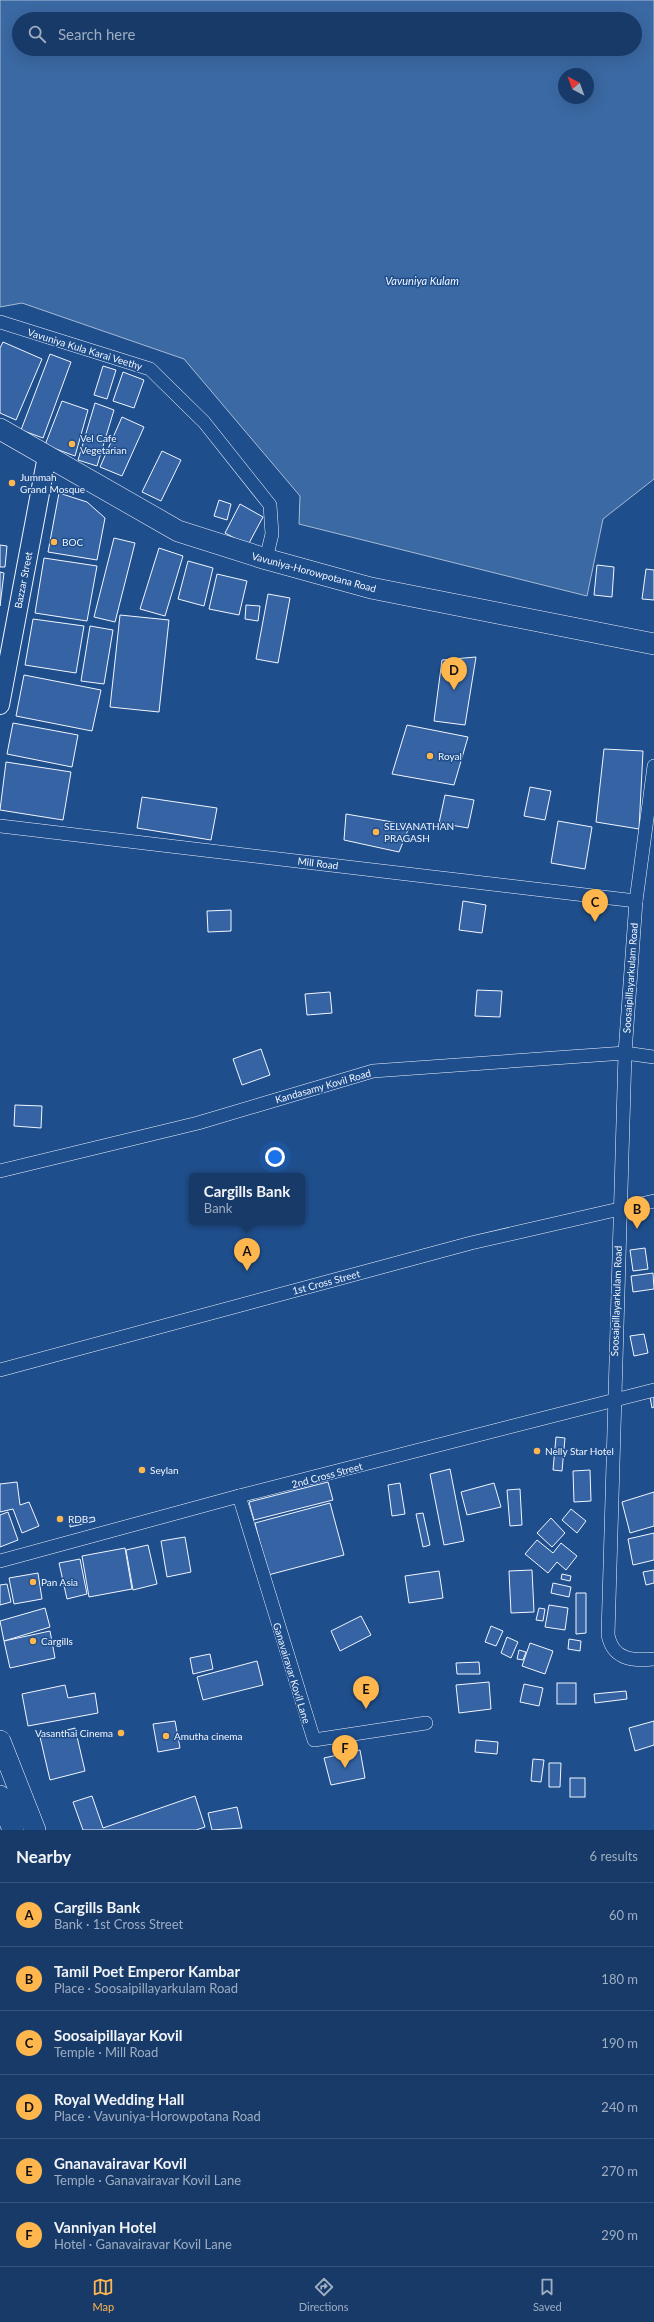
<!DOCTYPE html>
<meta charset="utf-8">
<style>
:root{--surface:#173a69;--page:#244571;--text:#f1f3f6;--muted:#9eadc0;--line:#36547d;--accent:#ffb74d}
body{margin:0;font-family:Lato,sans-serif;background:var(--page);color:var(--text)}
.compass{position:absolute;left:558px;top:68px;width:36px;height:36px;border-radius:50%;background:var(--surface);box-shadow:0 4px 16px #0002;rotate:319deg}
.you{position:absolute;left:275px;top:1157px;width:14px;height:14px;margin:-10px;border:3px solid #fff;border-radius:50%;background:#1a73e8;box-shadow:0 0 0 6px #1a73e833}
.badge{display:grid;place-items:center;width:26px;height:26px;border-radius:50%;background:var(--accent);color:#111;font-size:13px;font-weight:700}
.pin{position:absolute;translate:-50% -33px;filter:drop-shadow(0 1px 2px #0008)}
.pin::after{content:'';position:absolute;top:21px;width:14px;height:12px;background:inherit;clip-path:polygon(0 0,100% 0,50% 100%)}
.popup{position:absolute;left:189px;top:1173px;width:116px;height:52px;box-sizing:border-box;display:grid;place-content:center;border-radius:6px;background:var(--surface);filter:drop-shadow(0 1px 3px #0005);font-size:13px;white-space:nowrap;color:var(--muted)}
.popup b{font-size:15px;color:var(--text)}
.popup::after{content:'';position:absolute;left:50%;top:100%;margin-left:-8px;border:8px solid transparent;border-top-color:var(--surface)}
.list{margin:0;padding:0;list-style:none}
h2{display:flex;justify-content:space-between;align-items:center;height:52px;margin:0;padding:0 16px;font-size:17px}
h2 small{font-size:13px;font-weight:400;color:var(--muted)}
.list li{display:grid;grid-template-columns:26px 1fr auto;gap:12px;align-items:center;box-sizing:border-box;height:64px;padding:0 16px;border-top:1px solid var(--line)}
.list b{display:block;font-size:15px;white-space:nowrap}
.list p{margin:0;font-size:13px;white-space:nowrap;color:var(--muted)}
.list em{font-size:13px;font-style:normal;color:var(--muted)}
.icon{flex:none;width:22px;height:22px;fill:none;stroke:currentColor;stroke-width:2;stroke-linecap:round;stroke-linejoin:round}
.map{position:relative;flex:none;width:654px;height:1830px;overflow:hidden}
.search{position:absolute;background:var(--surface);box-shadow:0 4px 16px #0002;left:12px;right:12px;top:12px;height:44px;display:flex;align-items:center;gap:10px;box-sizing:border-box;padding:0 14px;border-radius:22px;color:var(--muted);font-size:15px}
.sheet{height:436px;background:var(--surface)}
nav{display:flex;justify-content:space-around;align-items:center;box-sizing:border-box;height:56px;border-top:1px solid var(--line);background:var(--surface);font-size:11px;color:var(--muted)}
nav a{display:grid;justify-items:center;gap:2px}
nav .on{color:var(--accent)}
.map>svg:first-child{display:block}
.water{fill:#3b69a3;stroke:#a8bbd7;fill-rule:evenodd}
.building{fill:#3563a3;stroke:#f2f6ff}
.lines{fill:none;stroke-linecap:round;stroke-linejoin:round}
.minor-casing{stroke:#f2f6ff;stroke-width:14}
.secondary-casing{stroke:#f2f6ff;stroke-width:20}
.trunk-casing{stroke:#f2f6ff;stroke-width:22}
.minor{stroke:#1f4e8c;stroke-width:13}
.secondary{stroke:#1f4e8c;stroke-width:18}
.trunk{stroke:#1f4e8c;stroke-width:21}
.poi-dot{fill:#ffb74d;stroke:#1f4e8c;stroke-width:1.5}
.labels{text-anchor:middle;stroke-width:3;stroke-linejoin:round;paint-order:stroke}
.street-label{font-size:10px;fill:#f2f6ff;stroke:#1f4e8c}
.poi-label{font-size:10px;fill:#f2f6ff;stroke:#1f4e8c;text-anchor:start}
.water-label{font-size:11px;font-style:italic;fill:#f2f6ff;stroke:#1f4e8c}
</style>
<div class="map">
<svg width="654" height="1830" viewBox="0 0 654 1830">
<rect width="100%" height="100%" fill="#1f4e8c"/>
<!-- water -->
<path class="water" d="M 0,0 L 654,0 L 654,479 L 603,519 L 587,596 L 299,524 L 300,496 L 184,359 L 22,303 L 0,307 ZM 19,19 L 635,19 L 635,49 L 19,49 ZM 564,74 L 588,74 L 588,98 L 564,98 Z"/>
<!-- building -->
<g class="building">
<polygon points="3,342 42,359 16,420 0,413 0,348"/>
<polygon points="50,354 71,362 43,438 21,430"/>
<polygon points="103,366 116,370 107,399 94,395"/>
<polygon points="123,372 144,380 134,408 113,401"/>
<polygon points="62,401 88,410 75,456 45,445"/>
<polygon points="95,403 114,410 97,466 78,460"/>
<polygon points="122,417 144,427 122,476 100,467"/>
<polygon points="162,451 181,460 161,501 142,492"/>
<polygon points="59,493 87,502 105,518 97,560 48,552"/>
<polygon points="219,500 231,504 227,520 214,516"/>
<polygon points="240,504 263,517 248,545 225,533"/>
<polygon points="114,538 135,543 115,622 94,617"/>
<polygon points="0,545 7,546 5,567 0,567"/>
<polygon points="159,548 183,556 165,616 140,609"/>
<polygon points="44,558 97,566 87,621 35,613"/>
<polygon points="188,561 213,568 204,606 178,599"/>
<polygon points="597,565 614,567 612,597 594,595"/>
<polygon points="646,569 654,570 654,600 642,599"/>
<polygon points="0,572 4,573 0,606"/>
<polygon points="217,574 247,581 239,615 209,609"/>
<polygon points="268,594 290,598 278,663 256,659"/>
<polygon points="246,605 260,606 258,621 245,619"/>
<polygon points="120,615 169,620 159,712 110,707"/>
<polygon points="33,619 84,626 76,673 25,665"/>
<polygon points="90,626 113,630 104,684 81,681"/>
<polygon points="476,657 465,725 434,721 442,660"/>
<polygon points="24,675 101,690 92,731 16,716"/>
<polygon points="13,723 78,735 72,767 7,754"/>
<polygon points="407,725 468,737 454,785 392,774"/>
<polygon points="604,749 643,751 639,829 596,822"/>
<polygon points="6,762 71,772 63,820 0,810"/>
<polygon points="530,787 551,791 545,820 524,816"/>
<polygon points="445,795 474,800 468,828 439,823"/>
<polygon points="142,797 217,808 211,840 137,828"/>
<polygon points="346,814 410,825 399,852 344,840"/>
<polygon points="558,821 592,827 585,869 551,863"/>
<polygon points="463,901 486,905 482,933 459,930"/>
<polygon points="231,910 231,931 208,932 207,911"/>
<polygon points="477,990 502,991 500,1017 475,1016"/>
<polygon points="330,992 332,1013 307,1015 305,994"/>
<polygon points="261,1049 270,1075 242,1085 233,1059"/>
<polygon points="15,1105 42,1106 41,1128 14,1126"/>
<polygon points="645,1248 648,1269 633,1271 630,1250"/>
<polygon points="653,1273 654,1289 633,1292 631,1276"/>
<polygon points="644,1334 648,1353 634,1356 630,1336"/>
<polygon points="654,1396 654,1407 652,1408 650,1397"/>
<polygon points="556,1437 565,1438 562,1471 553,1470"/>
<polygon points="450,1469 464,1541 444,1545 430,1474"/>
<polygon points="590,1470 591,1501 574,1502 573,1471"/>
<polygon points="17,1482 20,1505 29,1502 39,1526 22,1533 13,1509 0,1512 0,1484"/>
<polygon points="328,1482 333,1500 254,1520 249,1502"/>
<polygon points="400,1483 405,1514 392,1516 388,1485"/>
<polygon points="494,1483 501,1507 467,1515 461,1492"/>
<polygon points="520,1489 522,1525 510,1526 507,1490"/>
<polygon points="654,1492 654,1526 630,1533 622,1502"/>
<polygon points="330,1503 344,1555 268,1575 255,1523"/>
<polygon points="571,1509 586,1521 577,1533 562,1520"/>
<polygon points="8,1512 18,1540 0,1547 0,1515"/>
<polygon points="423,1513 430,1545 423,1547 416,1514"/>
<polygon points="94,1517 95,1521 70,1527 70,1522"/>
<polygon points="551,1518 565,1533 552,1547 537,1533"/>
<polygon points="654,1533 654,1560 633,1565 628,1539"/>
<polygon points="185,1537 191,1572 167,1577 161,1541"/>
<polygon points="537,1540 553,1553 561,1543 577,1556 566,1570 557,1562 548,1573 525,1554"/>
<polygon points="148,1545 157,1584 133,1590 126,1550"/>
<polygon points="125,1548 132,1589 89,1597 82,1556"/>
<polygon points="80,1559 87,1594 67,1599 59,1563"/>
<polygon points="532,1570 534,1612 511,1613 509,1571"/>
<polygon points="654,1570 654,1583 646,1585 643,1572"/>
<polygon points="439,1571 443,1598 409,1603 405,1576"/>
<polygon points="38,1573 42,1599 14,1604 9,1578"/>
<polygon points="562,1574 571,1576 570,1581 561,1579"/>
<polygon points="553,1583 571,1587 569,1597 551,1593"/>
<polygon points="7,1584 11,1602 0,1605 0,1585"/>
<polygon points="576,1593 586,1593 586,1633 576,1634"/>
<polygon points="549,1605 568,1608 565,1630 545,1627"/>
<polygon points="45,1608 50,1627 4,1641 0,1621"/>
<polygon points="539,1608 545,1609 543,1621 536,1620"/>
<polygon points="361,1616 371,1635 340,1651 331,1631"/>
<polygon points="491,1626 503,1631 496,1646 485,1642"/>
<polygon points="50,1631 55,1658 10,1668 4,1641"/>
<polygon points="507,1637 518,1642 511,1658 501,1653"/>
<polygon points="569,1639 581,1641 580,1651 568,1649"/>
<polygon points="530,1643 553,1651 545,1674 522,1666"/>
<polygon points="519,1650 526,1652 523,1660 517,1659"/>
<polygon points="210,1654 213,1669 193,1674 190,1658"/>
<polygon points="257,1661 263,1685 203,1700 197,1677"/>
<polygon points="479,1662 480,1674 457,1674 456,1663"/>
<polygon points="489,1682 491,1709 459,1713 456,1685"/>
<rect x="557" y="1683" width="19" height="21"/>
<polygon points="524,1684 543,1688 539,1706 520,1702"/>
<polygon points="65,1685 68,1698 95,1693 98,1713 28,1726 22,1694"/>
<polygon points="626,1691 627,1699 595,1703 594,1694"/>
<polygon points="175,1721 180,1748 158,1752 153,1724"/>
<polygon points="654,1721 654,1745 635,1751 629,1728"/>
<polygon points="75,1728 85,1771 50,1780 40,1737"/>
<polygon points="476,1740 498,1742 497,1754 475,1752"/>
<polygon points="360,1750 365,1778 331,1785 324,1758"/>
<polygon points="533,1759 544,1760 541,1782 531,1781"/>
<polygon points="549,1763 561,1763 560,1787 549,1787"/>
<rect x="570" y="1778" width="15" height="19"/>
<polygon points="92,1796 103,1828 195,1796 205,1827 196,1830 83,1830 73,1802"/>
<polygon points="237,1807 242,1828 212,1830 208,1813"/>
</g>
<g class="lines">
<!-- minor casing -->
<g class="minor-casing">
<g id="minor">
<polyline points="0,322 150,369 204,422 270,505 272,534 266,559"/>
<path d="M 654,766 L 636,901 L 625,1053 L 608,1635 C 613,1660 633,1661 654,1659"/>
<polyline points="0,826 636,901"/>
<polyline points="0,1171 198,1123 373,1071 625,1053 654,1057"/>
<polyline points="0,1370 471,1243 654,1201"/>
<polyline points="239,1496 314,1740 426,1723"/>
<polyline points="0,1561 239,1496 654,1390"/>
</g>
</g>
<!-- secondary casing -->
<g class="secondary-casing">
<polyline id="secondary" points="0,705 47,456"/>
</g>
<!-- trunk casing -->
<g class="trunk-casing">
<g id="trunk">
<polyline points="0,429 178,531 266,559 371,588 654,644"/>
<polyline points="0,1741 35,1830"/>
<polyline points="0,1796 13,1830"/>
</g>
</g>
<!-- minor -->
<use href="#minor" class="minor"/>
<!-- secondary -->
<use href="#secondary" class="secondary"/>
<!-- trunk -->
<use href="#trunk" class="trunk"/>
</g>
<!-- markers -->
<g class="poi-dot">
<circle cx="72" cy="444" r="4"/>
<circle cx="12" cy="483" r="4"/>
<circle cx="54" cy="542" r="4"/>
<circle cx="430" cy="756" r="4"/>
<circle cx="376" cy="832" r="4"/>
<circle cx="537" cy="1451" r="4"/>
<circle cx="142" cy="1470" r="4"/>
<circle cx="60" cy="1519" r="4"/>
<circle cx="33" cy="1582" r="4"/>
<circle cx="33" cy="1641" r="4"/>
<circle cx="121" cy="1733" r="4"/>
<circle cx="166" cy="1736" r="4"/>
</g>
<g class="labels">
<!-- street labels -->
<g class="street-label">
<text transform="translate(85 349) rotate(17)" y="4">Vavuniya Kula Karai Veethy</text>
<text transform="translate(314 572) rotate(15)" y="4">Vavuniya-Horowpotana Road</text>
<text transform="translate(23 580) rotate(-79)" y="4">Bazzar Street</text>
<text transform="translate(318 863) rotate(7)" y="4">Mill Road</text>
<text transform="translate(630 978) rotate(-86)" y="4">Soosaipillayarkulam Road</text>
<text transform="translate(323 1086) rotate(-16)" y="4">Kandasamy Kovil Road</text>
<text transform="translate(326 1282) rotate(-15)" y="4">1st Cross Street</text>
<text transform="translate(616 1301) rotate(-88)" y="4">Soosaipillayarkulam Road</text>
<text transform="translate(327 1475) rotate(-15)" y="4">2nd Cross Street</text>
<text transform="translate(292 1673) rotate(73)" y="4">Ganavairavar Kovil Lane</text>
</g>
<!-- poi labels -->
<g class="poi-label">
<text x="80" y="442">Vel Cafe<tspan x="80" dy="12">Vegetarian</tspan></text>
<text x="20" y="481">Jummah<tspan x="20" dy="12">Grand Mosque</tspan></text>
<text x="62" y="546">BOC</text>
<text x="438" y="760">Royal</text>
<text x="384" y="830">SELVANATHAN<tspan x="384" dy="12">PRAGASH</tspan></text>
<text x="545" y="1455">Nelly Star Hotel</text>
<text x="150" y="1474">Seylan</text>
<text x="68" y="1523">RDB</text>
<text x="41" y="1586">Pan Asia</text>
<text x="41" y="1645">Cargills</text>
<text x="113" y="1737" text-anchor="end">Vasanthai Cinema</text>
<text x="174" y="1740">Amutha cinema</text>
</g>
<!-- water labels -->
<g class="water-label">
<text x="422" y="285">Vavuniya Kulam</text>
</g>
</g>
</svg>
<svg class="compass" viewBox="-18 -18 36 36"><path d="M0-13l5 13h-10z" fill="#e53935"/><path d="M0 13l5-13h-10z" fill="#9eadc0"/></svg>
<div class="you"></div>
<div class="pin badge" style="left:247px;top:1271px">A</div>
<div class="popup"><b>Cargills Bank</b>Bank</div>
<div class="pin badge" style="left:637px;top:1229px">B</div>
<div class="pin badge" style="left:595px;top:922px">C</div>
<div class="pin badge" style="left:454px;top:690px">D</div>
<div class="pin badge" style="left:366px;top:1709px">E</div>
<div class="pin badge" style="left:345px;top:1768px">F</div>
<div class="search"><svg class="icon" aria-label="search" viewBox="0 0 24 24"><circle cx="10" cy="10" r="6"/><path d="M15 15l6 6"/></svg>Search here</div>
</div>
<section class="sheet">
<h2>Nearby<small>6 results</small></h2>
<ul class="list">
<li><span class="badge">A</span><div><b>Cargills Bank</b><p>Bank · 1st Cross Street</p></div><em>60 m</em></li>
<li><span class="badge">B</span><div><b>Tamil Poet Emperor Kambar</b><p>Place · Soosaipillayarkulam Road</p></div><em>180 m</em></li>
<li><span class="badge">C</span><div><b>Soosaipillayar Kovil</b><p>Temple · Mill Road</p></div><em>190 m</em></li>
<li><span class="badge">D</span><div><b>Royal Wedding Hall</b><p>Place · Vavuniya-Horowpotana Road</p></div><em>240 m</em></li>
<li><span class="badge">E</span><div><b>Gnanavairavar Kovil</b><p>Temple · Ganavairavar Kovil Lane</p></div><em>270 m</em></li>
<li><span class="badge">F</span><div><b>Vanniyan Hotel</b><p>Hotel · Ganavairavar Kovil Lane</p></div><em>290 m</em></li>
</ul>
</section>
<nav>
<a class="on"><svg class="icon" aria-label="map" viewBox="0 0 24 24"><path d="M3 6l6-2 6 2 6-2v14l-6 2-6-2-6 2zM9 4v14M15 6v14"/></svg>Map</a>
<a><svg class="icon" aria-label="directions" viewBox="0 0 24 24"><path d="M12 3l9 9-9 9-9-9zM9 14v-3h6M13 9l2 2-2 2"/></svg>Directions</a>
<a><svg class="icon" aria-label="saved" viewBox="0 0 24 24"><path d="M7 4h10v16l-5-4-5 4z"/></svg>Saved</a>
</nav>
